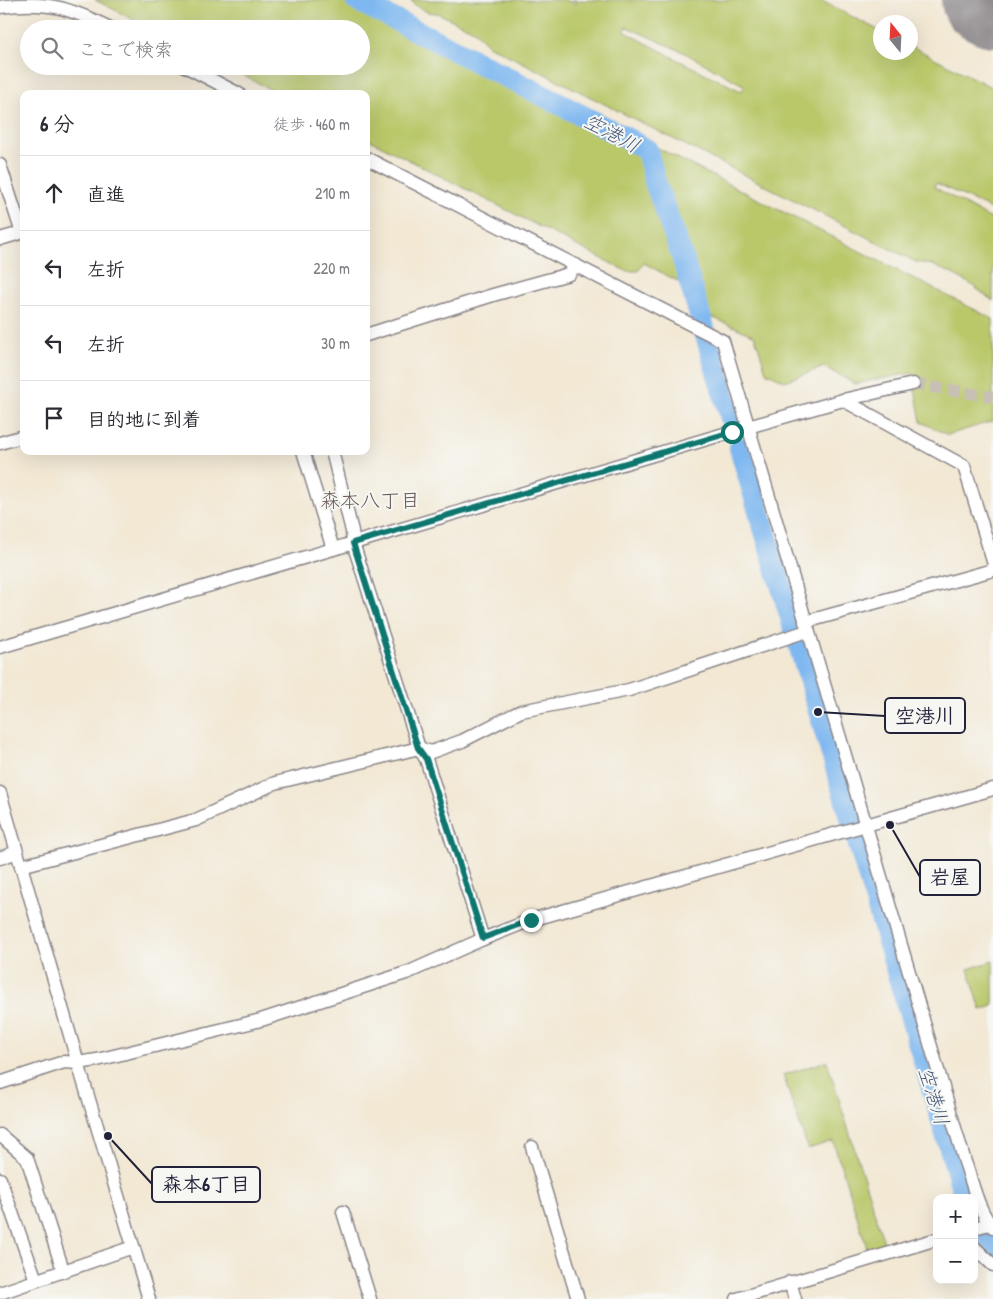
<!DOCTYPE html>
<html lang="ja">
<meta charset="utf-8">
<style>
:root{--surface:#fff;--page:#f2f2f3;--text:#2b2b33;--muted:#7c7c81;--line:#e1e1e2}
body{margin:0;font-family:"Patrick Hand","Klee One",sans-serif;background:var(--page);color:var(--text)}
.controls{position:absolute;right:15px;bottom:15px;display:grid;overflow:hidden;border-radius:10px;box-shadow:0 5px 20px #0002}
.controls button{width:45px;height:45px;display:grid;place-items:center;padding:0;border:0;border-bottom:1px solid var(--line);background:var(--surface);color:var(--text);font:25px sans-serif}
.compass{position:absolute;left:873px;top:15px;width:45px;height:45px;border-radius:50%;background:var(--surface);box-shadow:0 5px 20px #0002;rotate:342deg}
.stop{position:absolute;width:15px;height:15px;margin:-11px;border:4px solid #0f766e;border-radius:50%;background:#fff}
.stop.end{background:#0f766e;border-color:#fff;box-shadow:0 1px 5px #0008}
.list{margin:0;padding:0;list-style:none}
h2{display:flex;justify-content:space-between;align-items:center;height:65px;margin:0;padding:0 20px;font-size:21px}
h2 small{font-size:16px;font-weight:400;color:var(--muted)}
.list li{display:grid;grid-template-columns:32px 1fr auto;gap:15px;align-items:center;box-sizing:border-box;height:75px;padding:0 20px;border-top:1px solid var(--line)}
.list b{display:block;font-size:19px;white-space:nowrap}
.list em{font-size:16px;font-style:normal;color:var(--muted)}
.icon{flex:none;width:28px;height:28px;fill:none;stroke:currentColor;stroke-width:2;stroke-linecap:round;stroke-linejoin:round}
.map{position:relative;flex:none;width:993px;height:1299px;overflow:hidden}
.search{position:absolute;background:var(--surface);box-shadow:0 5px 20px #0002;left:20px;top:20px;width:350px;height:55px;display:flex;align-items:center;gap:12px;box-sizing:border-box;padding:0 18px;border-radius:28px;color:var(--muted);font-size:19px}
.panel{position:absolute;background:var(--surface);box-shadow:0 5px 20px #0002;left:20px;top:90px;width:350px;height:365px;border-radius:10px}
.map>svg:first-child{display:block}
.green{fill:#bac86a;stroke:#6e7552;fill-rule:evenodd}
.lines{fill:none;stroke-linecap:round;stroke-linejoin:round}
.river{stroke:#7fb8f0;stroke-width:22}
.runway{stroke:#8a8588;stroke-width:84}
.minor-tunnel{stroke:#c8c0b5;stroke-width:12;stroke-dasharray:12 6;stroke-linecap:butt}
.minor-casing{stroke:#8a8588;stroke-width:15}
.minor{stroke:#fff;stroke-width:12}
.route{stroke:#0f766e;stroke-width:6}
.labels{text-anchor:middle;stroke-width:4;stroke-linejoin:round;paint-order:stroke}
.water-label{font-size:20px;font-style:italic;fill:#43567a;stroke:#f6f6f2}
.neighbourhood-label{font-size:20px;fill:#675654;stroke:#f6f6f2}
.leader{fill:none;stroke:#22223b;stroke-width:2}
.callout-dot{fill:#22223b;stroke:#f6f6f2;stroke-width:2}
.callout{fill:#f6f6f2;stroke:#22223b;stroke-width:2}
.callout-label{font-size:20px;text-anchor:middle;font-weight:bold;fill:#22223b}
</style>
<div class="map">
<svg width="993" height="1299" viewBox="0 0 993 1299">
<rect width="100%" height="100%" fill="#f6f6f2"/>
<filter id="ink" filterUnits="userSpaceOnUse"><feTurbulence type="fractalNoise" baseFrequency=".02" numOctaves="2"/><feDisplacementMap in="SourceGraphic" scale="10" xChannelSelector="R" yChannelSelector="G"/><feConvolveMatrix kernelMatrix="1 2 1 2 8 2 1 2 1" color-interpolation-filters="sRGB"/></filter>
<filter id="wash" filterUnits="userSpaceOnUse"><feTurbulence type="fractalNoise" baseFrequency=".0096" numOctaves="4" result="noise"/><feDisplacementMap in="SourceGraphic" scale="20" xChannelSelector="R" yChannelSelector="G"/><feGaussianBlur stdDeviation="1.12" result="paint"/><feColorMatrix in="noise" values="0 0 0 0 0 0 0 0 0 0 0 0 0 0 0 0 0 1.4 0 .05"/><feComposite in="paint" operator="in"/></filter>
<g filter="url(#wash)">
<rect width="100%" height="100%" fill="#f2e8d4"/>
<!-- green -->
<g class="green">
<polygon points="95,0 355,0 650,144 993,319 993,421 948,435 921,422 912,373 855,384 824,367 785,381 766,372 755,336 707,315 687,303 679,282 644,263 638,271 626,271 366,138 366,94 279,94 225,66 361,66 361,29 152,29"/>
<path d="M 411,0 L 566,0 L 575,4 L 577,3 L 572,0 L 820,0 L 880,31 L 880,52 L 910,52 L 911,46 L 993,88 L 993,210 L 936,183 L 934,187 L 993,220 L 993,301 L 969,283 L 951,273 L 932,265 L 916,262 L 488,45 L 474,30 L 437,13 L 427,12 L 415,5 ZM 627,27 L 683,52 L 745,86 L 741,91 L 680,61 L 624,31 Z"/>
<polygon points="993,961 993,1006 981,1010 968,969"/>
<polygon points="827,1061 885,1246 868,1251 833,1141 808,1149 783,1075"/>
</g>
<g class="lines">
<!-- river -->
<g class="river">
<polyline points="356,0 630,140 647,150 656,185 682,256 731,418"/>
<polyline points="740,448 965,1198"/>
<polyline points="974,1222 979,1234 993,1248"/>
</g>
<!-- runway -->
<polyline class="runway" points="983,0 993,5"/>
</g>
</g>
<g filter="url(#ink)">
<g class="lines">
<!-- minor-tunnel -->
<polyline class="minor-tunnel" points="913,384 993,397"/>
<!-- minor casing -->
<g class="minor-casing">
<g id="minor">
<path d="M 0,7 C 47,0 70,8 112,29"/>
<polyline points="185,66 239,94"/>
<path d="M 366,158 L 723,341 L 965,1162 C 972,1181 979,1214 993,1227"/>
<polyline points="0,165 22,233"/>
<polyline points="0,239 24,232"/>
<polyline points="366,335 493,295 569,274 576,265"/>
<polyline points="843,400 964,466 993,561"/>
<polyline points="0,443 24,436"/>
<polyline points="303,451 333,549"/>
<polyline points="332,451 352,531 353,543 419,748 426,759 483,939"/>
<polyline points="805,622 993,570"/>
<polyline points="0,647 748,427 843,400 913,384"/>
<polyline points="0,793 78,1063 149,1299"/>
<polyline points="0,858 17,852"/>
<polyline points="21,866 196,820 275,783 419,748 431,752 462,741 521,711 629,690 807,631"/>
<polyline points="0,1083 64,1062 78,1063 97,1060 261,1020 409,972 483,939 531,920 993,789"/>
<polyline points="0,1135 27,1158 63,1270"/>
<polyline points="532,1147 578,1299"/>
<polyline points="0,1179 36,1280"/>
<polyline points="343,1212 370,1299"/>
<polyline points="974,1228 993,1223"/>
<polyline points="974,1247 993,1265"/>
<polyline points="790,1282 795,1299"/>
<polyline points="0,1293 133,1247"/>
<polyline points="737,1299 937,1239"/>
</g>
</g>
<!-- minor -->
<use href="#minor" class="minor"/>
</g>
</g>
<g class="lines" filter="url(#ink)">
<!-- route -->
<polyline class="route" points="531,920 483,938 426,759 418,748 353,543 732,432"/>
</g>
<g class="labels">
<!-- water labels -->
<g class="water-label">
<text transform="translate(612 133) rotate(28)" y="7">空港川</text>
<text transform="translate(934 1096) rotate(73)" y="7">空港川</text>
</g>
<!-- neighbourhood labels -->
<g class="neighbourhood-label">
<text x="370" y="507">森本八丁目</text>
</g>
</g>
<!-- callouts -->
<path class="leader" d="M818 712L885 716M890 825L920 877M108 1136L152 1184"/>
<g class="callout-dot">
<circle cx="818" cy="712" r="5"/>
<circle cx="890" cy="825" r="5"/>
<circle cx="108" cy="1136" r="5"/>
</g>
<g class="callout">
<rect x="885" y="698" width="80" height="35" rx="5"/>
<rect x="920" y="860" width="60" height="35" rx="5"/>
<rect x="152" y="1167" width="108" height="35" rx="5"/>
</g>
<g class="callout-label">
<text x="925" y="723">空港川</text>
<text x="950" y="884">岩屋</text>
<text x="206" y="1191">森本6丁目</text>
</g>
</svg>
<div class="controls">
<button>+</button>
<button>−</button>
</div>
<svg class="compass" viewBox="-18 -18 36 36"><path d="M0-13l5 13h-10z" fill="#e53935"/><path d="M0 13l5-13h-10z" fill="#7c7c81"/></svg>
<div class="stop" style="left:732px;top:432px"></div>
<div class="stop end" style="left:531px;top:920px"></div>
<div class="search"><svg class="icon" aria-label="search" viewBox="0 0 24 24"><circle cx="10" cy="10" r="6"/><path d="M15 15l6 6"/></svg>ここで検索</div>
<section class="panel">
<h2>6 分<small>徒歩 · 460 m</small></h2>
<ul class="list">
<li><svg class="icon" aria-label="ahead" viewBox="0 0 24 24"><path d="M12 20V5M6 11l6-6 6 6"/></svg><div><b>直進</b></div><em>210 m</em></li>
<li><svg class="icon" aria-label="left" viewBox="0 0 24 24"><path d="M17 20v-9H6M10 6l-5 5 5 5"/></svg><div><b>左折</b></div><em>220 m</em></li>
<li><svg class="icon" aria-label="left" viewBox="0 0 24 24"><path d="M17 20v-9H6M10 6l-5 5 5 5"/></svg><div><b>左折</b></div><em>30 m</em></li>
<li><svg class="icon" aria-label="arrive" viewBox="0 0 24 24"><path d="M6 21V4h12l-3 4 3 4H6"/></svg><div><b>目的地に到着</b></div></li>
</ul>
</section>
</div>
